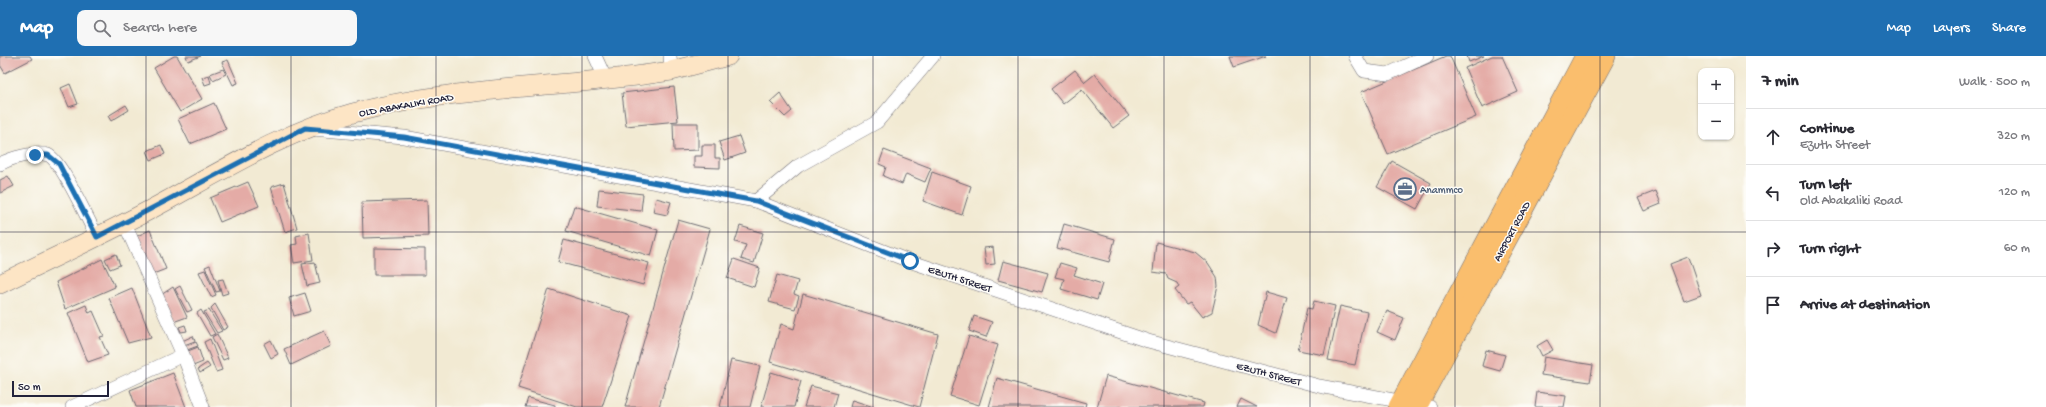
<!DOCTYPE html>
<meta charset="utf-8">
<style>
:root{--surface:#fff;--page:#f7f7f7;--text:#2b2b33;--muted:#7c7c81;--line:#e1e1e2;--accent:#1f6fb2}
body{margin:0;font-family:"Gochi Hand",sans-serif;background:var(--page);color:var(--text)}
.controls{position:absolute;right:12px;top:12px;display:grid;overflow:hidden;border-radius:8px;box-shadow:0 1px 3px #0004}
.controls button{width:36px;height:36px;display:grid;place-items:center;padding:0;border:0;border-bottom:1px solid var(--line);background:var(--surface);color:var(--text);font:20px sans-serif}
.scale{position:absolute;left:12px;bottom:10px;width:97px;box-sizing:border-box;padding-left:4px;border:2px solid #22223b;border-top:0;font-size:11px;line-height:14px;white-space:nowrap;color:#22223b;-webkit-text-stroke:3px #fdfcf7;paint-order:stroke}
.stop{position:absolute;width:12px;height:12px;margin:-9px;border:3px solid #1f6fb2;border-radius:50%;background:#fff}
.stop.end{background:#1f6fb2;border-color:#fff;box-shadow:0 1px 4px #0008}
.list{margin:0;padding:0;list-style:none}
h2{display:flex;justify-content:space-between;align-items:center;height:52px;margin:0;padding:0 16px;font-size:17px}
h2 small{font-size:13px;font-weight:400;color:var(--muted)}
.list li{display:grid;grid-template-columns:26px 1fr auto;gap:12px;align-items:center;box-sizing:border-box;height:56px;padding:0 16px;border-top:1px solid var(--line)}
.list b{display:block;font-size:15px;white-space:nowrap}
.list p{margin:0;font-size:13px;white-space:nowrap;color:var(--muted)}
.list em{font-size:13px;font-style:normal;color:var(--muted)}
.icon{flex:none;width:22px;height:22px;fill:none;stroke:currentColor;stroke-width:2;stroke-linecap:round;stroke-linejoin:round}
.map{position:relative;flex:none;width:1746px;height:351px;overflow:hidden}
header{display:flex;align-items:center;gap:24px;box-sizing:border-box;height:56px;padding:0 20px;background:var(--accent);color:#fff}
header strong{font-size:19px}
nav{display:flex;gap:22px;margin-inline-start:auto;font-size:14px}
.search{width:280px;height:36px;background:var(--page);display:flex;align-items:center;gap:10px;box-sizing:border-box;padding:0 14px;border-radius:8px;color:var(--muted);font-size:15px}
main{display:flex}
aside{flex:1;background:var(--surface)}
.map>svg:first-child{display:block}
.building{fill:#e4aba6}
.lines{fill:none;stroke-linecap:round;stroke-linejoin:round}
.street-casing{stroke:#6b6870;stroke-width:14}
.secondary-casing{stroke:#6b6870;stroke-width:20}
.primary-casing{stroke:#6b6870;stroke-width:22}
.street{stroke:#fff;stroke-width:13}
.secondary{stroke:#fde5c5;stroke-width:19}
.primary{stroke:#fabe6d;stroke-width:21}
.route{stroke:#1f6fb2;stroke-width:5}
.grid{fill:none;stroke:#22223b;stroke-width:1;stroke-opacity:0.55}
.labels{text-anchor:middle;stroke-width:3;stroke-linejoin:round;paint-order:stroke}
.street-label{font-size:11px;fill:#22223b;stroke:#fdfcf7}
.service-label{font-size:11px;fill:#4e5e75;stroke:#fdfcf7;text-anchor:start}
</style>
<header>
<strong>Map</strong>
<div class="search"><svg class="icon" aria-label="search" viewBox="0 0 24 24"><circle cx="10" cy="10" r="6"/><path d="M15 15l6 6"/></svg>Search here</div>
<nav><a>Map</a><a>Layers</a><a>Share</a></nav>
</header>
<main>
<div class="map">
<svg width="1746" height="351" viewBox="0 0 1746 351">
<rect width="100%" height="100%" fill="#fdfcf7"/>
<filter id="ink" filterUnits="userSpaceOnUse"><feTurbulence type="fractalNoise" baseFrequency=".025" numOctaves="2"/><feDisplacementMap in="SourceGraphic" scale="8" xChannelSelector="R" yChannelSelector="G"/><feConvolveMatrix kernelMatrix="1 2 1 2 8 2 1 2 1" color-interpolation-filters="sRGB"/></filter>
<filter id="wash" filterUnits="userSpaceOnUse"><feTurbulence type="fractalNoise" baseFrequency=".012" numOctaves="4" result="noise"/><feDisplacementMap in="SourceGraphic" scale="16" xChannelSelector="R" yChannelSelector="G"/><feGaussianBlur stdDeviation="0.9" result="paint"/><feColorMatrix in="noise" values="0 0 0 0 0 0 0 0 0 0 0 0 0 0 0 0 0 1.4 0 .05"/><feComposite in="paint" operator="in"/></filter>
<g filter="url(#wash)">
<rect width="100%" height="100%" fill="#f2ead3"/>
<g id="blocks">
<!-- building -->
<g class="building">
<polygon points="0,0 30,0 32,3 5,17 0,9"/>
<polygon points="174,0 177,0 202,43 180,56 154,12"/>
<polygon points="186,0 201,0 188,5"/>
<polygon points="1230,0 1266,0 1234,11"/>
<polygon points="1446,0 1450,0 1476,61 1388,98 1361,36"/>
<polygon points="1467,0 1484,0 1469,6"/>
<polygon points="1492,0 1502,0 1518,36 1482,52 1465,12"/>
<polygon points="228,4 238,27 233,29 222,6"/>
<polygon points="223,13 226,18 213,24 210,18"/>
<polygon points="1075,14 1085,26 1095,18 1129,60 1113,72 1082,33 1063,48 1051,33"/>
<polygon points="209,19 211,27 205,29 202,21"/>
<polygon points="70,28 78,48 69,51 61,32"/>
<polygon points="674,31 678,65 626,70 622,37"/>
<polygon points="780,37 792,55 785,61 770,46"/>
<polygon points="214,47 226,73 190,88 178,63"/>
<polygon points="126,49 129,54 111,65 108,60"/>
<polygon points="673,67 698,67 698,94 674,95"/>
<polygon points="739,80 745,97 725,104 719,86"/>
<polygon points="161,89 165,98 151,104 147,95"/>
<polygon points="702,89 715,89 715,102 720,102 720,112 694,111 694,100 702,100"/>
<polygon points="884,94 931,112 925,126 906,118 902,128 883,120 886,111 879,108"/>
<polygon points="1392,105 1431,127 1417,153 1377,131"/>
<polygon points="932,116 971,130 962,159 923,145"/>
<polygon points="8,120 14,130 0,137 0,124"/>
<polygon points="248,126 259,150 220,166 210,142"/>
<polygon points="284,127 297,172 285,176 271,131"/>
<polygon points="599,133 643,138 641,155 597,150"/>
<polygon points="1656,135 1661,148 1644,155 1638,142"/>
<polygon points="656,142 671,146 667,159 653,156"/>
<polygon points="427,144 428,180 363,182 362,146"/>
<polygon points="574,150 658,174 651,200 566,175"/>
<polygon points="678,164 710,173 659,351 625,351"/>
<polygon points="1064,168 1115,183 1109,206 1057,192"/>
<polygon points="740,170 763,177 754,207 741,203 746,189 735,186"/>
<polygon points="150,174 166,213 153,218 137,180"/>
<polygon points="309,177 313,204 294,207 291,189 297,188 296,180"/>
<polygon points="564,184 649,207 643,229 558,206"/>
<polygon points="1156,186 1195,196 1208,207 1217,221 1218,230 1212,256 1202,261 1190,246 1186,248 1175,234 1179,231 1177,227 1168,223 1166,218 1153,216"/>
<polygon points="993,191 995,208 986,209 984,192"/>
<polygon points="374,192 425,193 425,219 374,219"/>
<polygon points="116,198 120,209 110,213 105,203"/>
<polygon points="1688,201 1701,239 1684,245 1670,208"/>
<polygon points="102,203 115,231 65,253 56,226"/>
<polygon points="734,203 760,212 754,231 727,222"/>
<polygon points="1003,205 1048,217 1042,236 998,224"/>
<polygon points="315,206 320,227 307,230 302,208"/>
<polygon points="1060,207 1077,212 1074,219 1102,228 1097,244 1061,233 1064,223 1055,221"/>
<polygon points="210,209 220,235 216,236 205,211"/>
<polygon points="205,214 216,239 211,241 199,216"/>
<polygon points="777,219 798,225 794,238 799,240 795,253 769,246"/>
<polygon points="223,223 228,237 222,239 218,224"/>
<polygon points="180,230 192,254 187,256 175,233"/>
<polygon points="173,231 187,261 173,266 161,239"/>
<polygon points="132,232 151,281 128,287 109,242"/>
<polygon points="549,233 632,260 602,351 577,351 518,332"/>
<polygon points="1266,236 1287,242 1276,277 1258,269"/>
<polygon points="305,237 311,255 294,260 289,242"/>
<polygon points="803,238 938,278 919,351 770,306 781,268 794,273"/>
<polygon points="1314,245 1335,250 1324,299 1298,294 1307,252 1312,253"/>
<polygon points="215,248 228,271 223,274 211,252"/>
<polygon points="86,249 89,257 93,255 104,280 100,281 108,299 88,306 68,257"/>
<polygon points="1340,250 1367,256 1355,309 1328,304"/>
<polygon points="201,254 215,278 210,280 197,257"/>
<polygon points="209,254 222,275 217,277 204,256"/>
<polygon points="1387,255 1404,262 1395,284 1377,276"/>
<polygon points="974,260 992,266 986,281 969,275"/>
<polygon points="185,269 187,275 181,276 179,271"/>
<polygon points="324,275 331,290 291,309 284,293"/>
<polygon points="217,278 228,302 223,304 212,281"/>
<polygon points="193,280 195,285 184,289 182,285"/>
<polygon points="969,280 998,289 979,349 950,340"/>
<polygon points="210,283 222,314 216,316 204,286"/>
<polygon points="271,284 278,298 271,302 264,288"/>
<polygon points="1547,284 1553,294 1542,300 1537,290"/>
<polygon points="196,286 198,290 187,294 186,290"/>
<polygon points="198,291 203,306 193,310 188,295"/>
<polygon points="1486,294 1505,299 1500,315 1482,310"/>
<polygon points="1544,301 1593,309 1590,326 1541,319"/>
<polygon points="731,304 760,310 750,351 720,351"/>
<polygon points="207,307 210,311 200,317 198,313"/>
<polygon points="771,316 801,325 794,351 761,351"/>
<polygon points="173,317 186,351 136,351 130,334"/>
<polygon points="1106,320 1204,347 1203,351 1097,351"/>
<polygon points="997,322 1086,347 1085,351 989,351"/>
<polygon points="811,330 838,337 834,351 804,351"/>
<polygon points="1537,336 1566,340 1564,351 1535,351"/>
<polygon points="528,342 555,349 555,351 525,351"/>
<polygon points="1241,343 1257,351 1237,351"/>
<polygon points="852,344 874,351 850,351"/>
</g>
</g>
</g>
<g filter="url(#ink)">
<use href="#blocks" fill-opacity="0" stroke="#6b6870" stroke-width="1"/>
<g class="lines">
<!-- street casing -->
<g class="street-casing">
<g id="street">
<polyline points="595,0 606,24"/>
<polyline points="670,0 671,15"/>
<polyline points="1355,0 1364,15 1388,18 1427,0"/>
<polyline points="312,73 404,81 756,145 909,205 1148,285 1319,330 1430,351"/>
<path d="M 0,108 C 11,102 35,95 48,99 C 61,104 89,166 97,181"/>
<polyline points="756,145 798,110 877,66 933,0"/>
<polyline points="124,166 183,299 203,351"/>
<polyline points="72,351 183,299"/>
</g>
</g>
<!-- secondary casing -->
<g class="secondary-casing">
<path id="secondary" d="M 0,228 C 52,202 106,178 157,150 C 220,116 283,76 353,57 C 447,32 547,32 643,19 L 671,15 L 728,0"/>
</g>
<!-- primary casing -->
<g class="primary-casing">
<g id="primary">
<polyline points="1399,351 1586,0"/>
<polyline points="1416,351 1605,0"/>
</g>
</g>
<!-- street -->
<use href="#street" class="street"/>
<!-- secondary -->
<use href="#secondary" class="secondary"/>
<!-- primary -->
<use href="#primary" class="primary"/>
</g>
</g>
<g class="lines" filter="url(#ink)">
<!-- route -->
<polyline class="route" points="35,99 48,99 59,108 97,181 305,72 404,81 756,145 910,205"/>
</g>
<!-- grid -->
<path class="grid" d="M 146,0 L 146,351M 291,0 L 291,351M 436,0 L 436,351M 582,0 L 582,351M 728,0 L 728,351M 873,0 L 873,351M 1018,0 L 1018,351M 1164,0 L 1164,351M 1310,0 L 1310,351M 1455,0 L 1455,351M 1600,0 L 1600,351M 0,176 L 1746,176"/>
<!-- icons -->
<defs>
<g id="office-ring" transform="scale(1.15)"><circle r="9.5" fill="#fdfcf7" stroke="#5c6f8a" stroke-width="1.5"/><path d="M-6-3h4V-5.5h4V-3h4V5H-6ZM-1-4.5V-3h2v-1.5ZM-6 0V1H6V0Z" fill="#5c6f8a"/></g>
</defs>
<g fill-rule="evenodd">
<use href="#office-ring" x="1405" y="133"/>
</g>
<g class="labels">
<!-- street labels -->
<g class="street-label">
<text transform="translate(406 48) rotate(-10)" y="4">OLD ABAKALIKI ROAD</text>
<text transform="translate(1511 175) rotate(-62)" y="4">AIRPORT ROAD</text>
<text transform="translate(960 222) rotate(18)" y="4">EZUTH STREET</text>
<text transform="translate(1269 317) rotate(15)" y="4">EZUTH STREET</text>
</g>
<!-- service labels -->
<g class="service-label">
<text x="1420" y="137">Anammco</text>
</g>
</g>
</svg>
<div class="controls">
<button>+</button>
<button>−</button>
</div>
<div class="scale">50 m</div>
<div class="stop" style="left:910px;top:205px"></div>
<div class="stop end" style="left:35px;top:99px"></div>
</div>
<aside>
<h2>7 min<small>Walk · 500 m</small></h2>
<ul class="list">
<li><svg class="icon" aria-label="ahead" viewBox="0 0 24 24"><path d="M12 20V5M6 11l6-6 6 6"/></svg><div><b>Continue</b><p>Ezuth Street</p></div><em>320 m</em></li>
<li><svg class="icon" aria-label="left" viewBox="0 0 24 24"><path d="M17 20v-9H6M10 6l-5 5 5 5"/></svg><div><b>Turn left</b><p>Old Abakaliki Road</p></div><em>120 m</em></li>
<li><svg class="icon" aria-label="right" viewBox="0 0 24 24"><path d="M7 20v-9h11M14 6l5 5-5 5"/></svg><div><b>Turn right</b></div><em>60 m</em></li>
<li><svg class="icon" aria-label="arrive" viewBox="0 0 24 24"><path d="M6 21V4h12l-3 4 3 4H6"/></svg><div><b>Arrive at destination</b></div></li>
</ul>
</aside>
</main>
